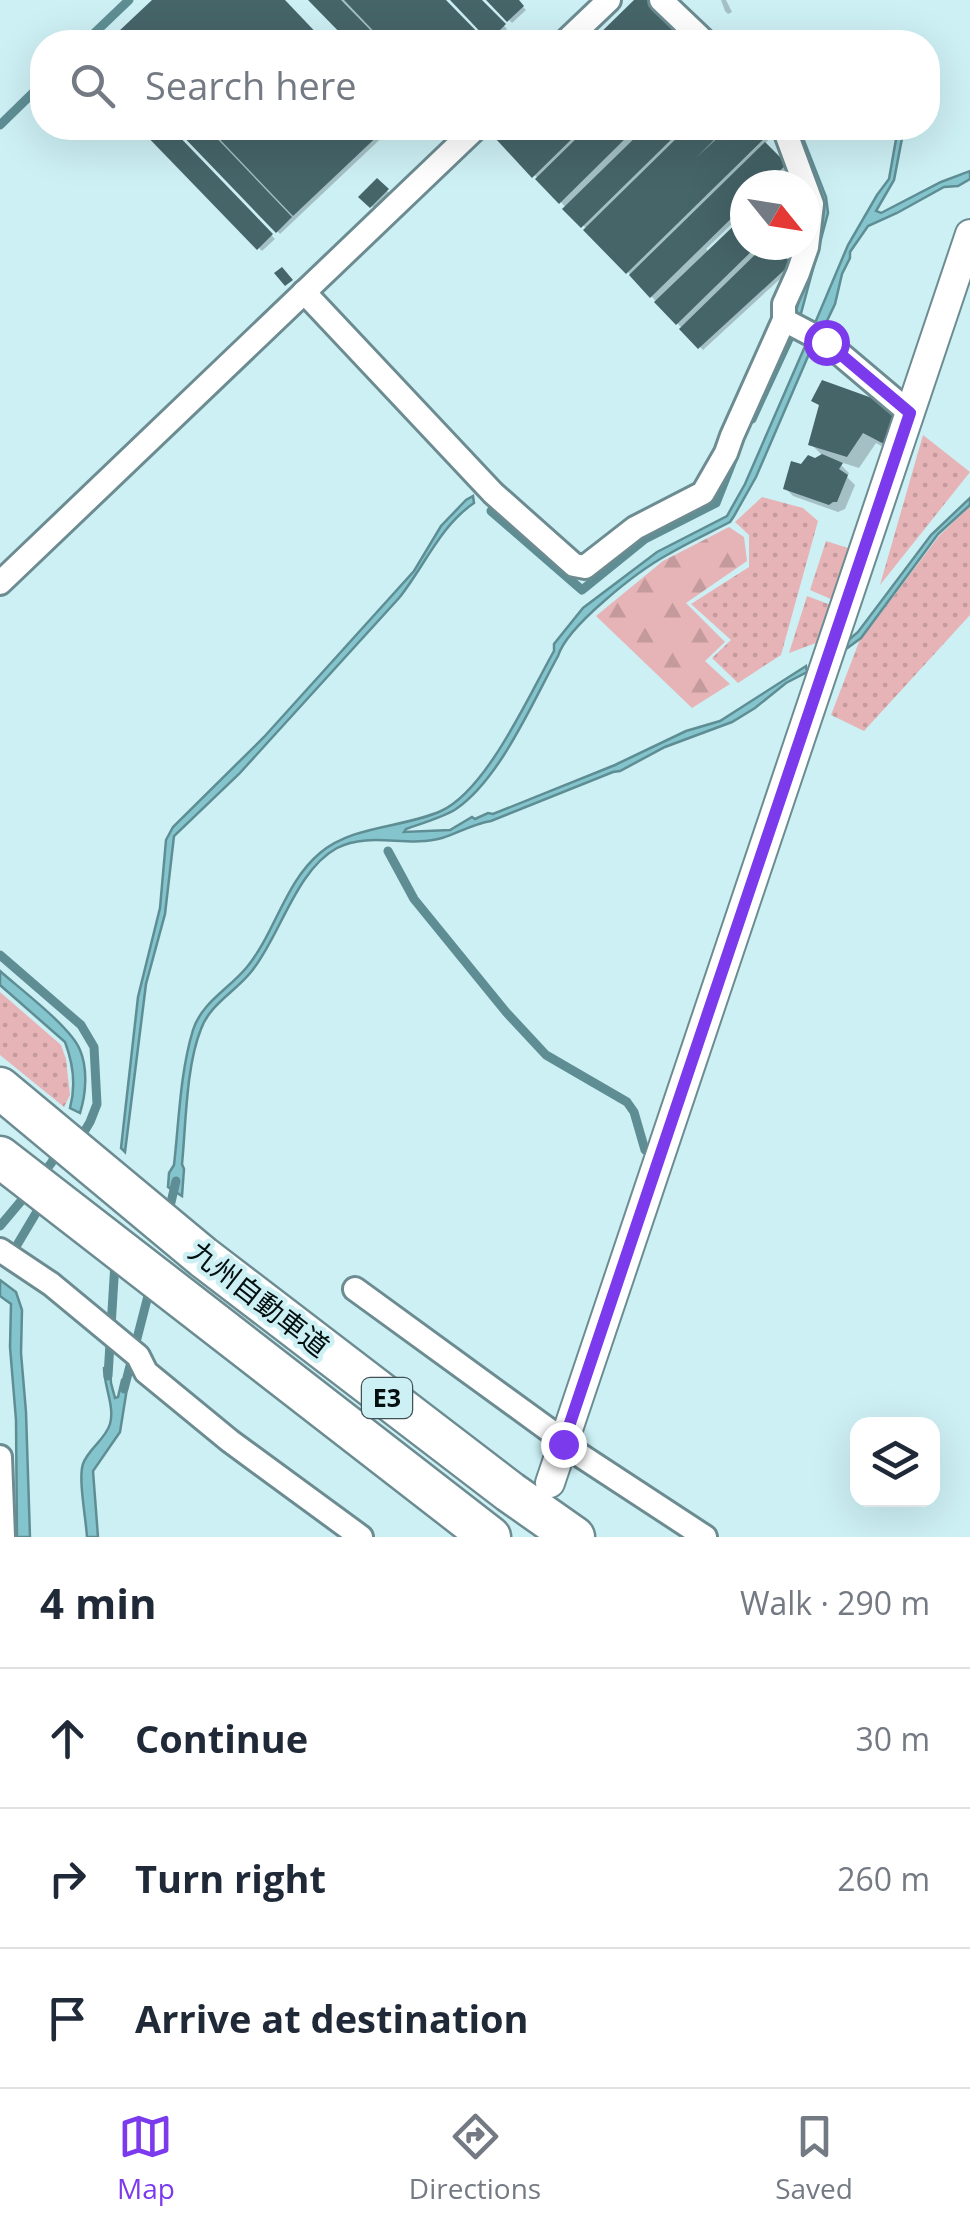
<!DOCTYPE html>
<meta charset="utf-8">
<style>
:root{--surface:#fff;--page:#f2f2f3;--text:#1f2937;--muted:#747a83;--line:#e0e1e3;--accent:#7c3aed}
body{margin:0;font-family:"Open Sans","Noto Sans JP",sans-serif;background:var(--page);color:var(--text)}
.controls{position:absolute;right:30px;bottom:30px;display:grid;overflow:hidden;border-radius:20px;box-shadow:0 10px 40px #0002}
.controls button{width:90px;height:90px;display:grid;place-items:center;padding:0;border:0;border-bottom:2px solid var(--line);background:var(--surface);color:var(--text);font:50px sans-serif}
.compass{position:absolute;left:730px;top:170px;width:90px;height:90px;border-radius:50%;background:var(--surface);box-shadow:0 10px 40px #0002;rotate:120deg}
.stop{position:absolute;width:30px;height:30px;margin:-22px;border:8px solid #7c3aed;border-radius:50%;background:#fff}
.stop.end{background:#7c3aed;border-color:#fff;box-shadow:0 2px 10px #0008}
.list{margin:0;padding:0;list-style:none}
h2{display:flex;justify-content:space-between;align-items:center;height:130px;margin:0;padding:0 40px;font-size:42px}
h2 small{font-size:32px;font-weight:400;color:var(--muted)}
.list li{display:grid;grid-template-columns:65px 1fr auto;gap:30px;align-items:center;box-sizing:border-box;height:140px;padding:0 40px;border-top:2px solid var(--line)}
.list b{display:block;font-size:38px;white-space:nowrap}
.list em{font-size:32px;font-style:normal;color:var(--muted)}
.icon{flex:none;width:55px;height:55px;fill:none;stroke:currentColor;stroke-width:2;stroke-linecap:round;stroke-linejoin:round}
.map{position:relative;flex:none;width:970px;height:1537px;overflow:hidden}
.search{position:absolute;background:var(--surface);box-shadow:0 10px 40px #0002;left:30px;right:30px;top:30px;height:110px;display:flex;align-items:center;gap:25px;box-sizing:border-box;padding:0 35px;border-radius:40px;color:var(--muted);font-size:38px}
.sheet{height:550px;background:var(--surface)}
nav{display:flex;justify-content:space-around;align-items:center;box-sizing:border-box;height:140px;border-top:2px solid var(--line);background:var(--surface);font-size:28px;color:var(--muted)}
nav a{display:grid;justify-items:center;gap:5px}
nav .on{color:var(--accent)}
.map>svg:first-child{display:block}
.grass{fill:url(#grass-dots)}
.forest{fill:url(#forest-firs)}
.water{fill:#84c4cd;stroke:#5e8e94;stroke-width:2.5}
.shadow{fill:#0003}
.lines{fill:none;stroke-linecap:round;stroke-linejoin:round}
.stream{stroke:#5e8e94;stroke-width:9}
.building{fill:#466569}
.minor-casing{stroke:#6c8c91;stroke-width:28}
.tertiary-casing{stroke:#6c8c91;stroke-width:32}
.motorway-casing{stroke:#6c8c91;stroke-width:45}
.minor{stroke:#fff;stroke-width:22}
.tertiary{stroke:#fff;stroke-width:28}
.motorway{stroke:#fff;stroke-width:40}
.route{stroke:#7c3aed;stroke-width:12}
.labels{text-anchor:middle;stroke-width:9;stroke-linejoin:round;paint-order:stroke}
.shield{fill:#cdf0f5;stroke:#405255;stroke-width:2.5}
.shield-label{font-size:25px;font-weight:bold;fill:#040f10}
.street-label{font-size:28px;fill:#040f10;stroke:#cdf0f5}
</style>
<div class="map">
<svg width="970" height="1537" viewBox="0 0 970 1537">
<defs>
<pattern id="grass-dots" width="8" height="8" patternUnits="userSpaceOnUse" patternTransform="scale(2.5)"><rect width="8" height="8" fill="#e6b4b7"/><path d="M2 2h.1M6 6h.1" fill="none" stroke="#c49a9c" stroke-width="1.8" stroke-linecap="round"/></pattern>
<pattern id="forest-firs" width="22" height="20" patternUnits="userSpaceOnUse" patternTransform="scale(2.5)"><rect width="22" height="20" fill="#e6b4b7"/><path d="M5 1l3.5 6h-7zM16 11l3.5 6h-7z" fill="#c49a9c"/></pattern>
</defs>
<rect width="100%" height="100%" fill="#cdf0f5"/>
<!-- grass -->
<g class="grass">
<polygon points="923,435 970,472 880,585"/>
<polygon points="762,497 803,508 818,521 781,655 738,683 712,658 731,640 691,604 749,567 749,535 735,522"/>
<polygon points="970,506 970,615 864,731 831,715 859,642 939,536"/>
<polygon points="826,541 848,548 833,600 810,590"/>
<polygon points="807,596 831,605 816,643 789,653"/>
<polygon points="0,992 61,1045 66,1059 70,1095 64,1107 0,1055"/>
</g>
<!-- forest -->
<polygon class="forest" points="729,527 744,537 747,561 686,603 725,642 705,661 730,684 692,708 596,616 663,561"/>
<!-- water -->
<g class="water">
<polygon points="793,128 799,128 826,197 828,213 800,317 795,315 820,224"/>
<polygon points="898,128 904,128 894,180 876,211 881,213 941,182 970,171 970,179 958,186 944,187 897,213 868,226 850,252 850,258 842,274 835,304 824,327 815,323 848,245 877,195 889,179"/>
<path d="M 806,344 L 812,347 L 756,477 L 734,516 L 730,522 C 709,533 687,543 667,555 C 638,571 567,626 558,656 C 532,703 500,779 456,809 C 442,818 422,823 406,829 L 404,832 L 450,830 L 472,817 L 475,819 L 488,813 L 493,814 L 615,765 L 686,731 L 720,721 L 806,666 L 807,672 L 786,683 L 755,708 L 732,722 L 665,747 L 620,771 L 613,772 L 491,821 C 473,824 458,833 442,838 C 408,848 370,831 337,848 C 295,871 280,937 251,972 C 235,992 210,1004 201,1029 C 186,1066 186,1124 182,1164 L 184,1169 L 182,1196 L 168,1187 L 169,1173 L 174,1165 C 179,1121 180,1073 193,1030 C 202,1002 229,989 247,967 C 275,933 285,882 320,853 C 353,825 403,828 441,811 C 487,790 529,695 554,651 L 554,644 L 583,608 L 657,552 L 727,516 L 745,484 Z"/>
<path d="M 473,496 L 474,503 C 440,526 424,567 399,598 L 239,774 L 174,836 L 165,914 L 146,984 L 125,1152 L 121,1148 L 138,997 L 160,908 L 166,840 L 173,827 L 264,737 L 414,571 L 441,526 L 466,500 Z"/>
<polygon points="970,498 970,505 938,534 861,638 846,649 845,643 858,632 931,535"/>
<path d="M 0,971 C 20,989 71,1027 80,1050 C 88,1069 86,1094 80,1113 L 70,1108 C 76,1086 73,1063 65,1042 L 0,985 Z"/>
<polygon points="0,1280 16,1292 22,1310 21,1353 26,1412 30,1537 17,1537 16,1420 10,1347 11,1304 0,1296"/>
<path d="M 110,1367 L 111,1383 L 115,1398 L 118,1397 L 122,1380 L 128,1382 L 120,1432 L 93,1471 L 98,1537 L 87,1537 C 86,1519 78,1478 83,1464 C 88,1449 105,1440 110,1424 C 115,1407 104,1386 104,1368 Z"/>
</g>
<!-- shadow -->
<g class="shadow">
<polygon points="155,0 282,0 322,42 132,42 122,32"/>
<polygon points="311,0 442,0 483,42 352,42"/>
<polygon points="453,0 479,0 507,29 494,42"/>
<polygon points="490,0 516,0 526,10 512,23"/>
<polygon points="638,0 649,0 689,42 595,42"/>
<polygon points="721,0 726,0 732,12 728,14 725,11"/>
<polygon points="143,128 168,128 275,239 262,251"/>
<polygon points="178,128 392,128 280,234"/>
<polygon points="509,128 770,128 775,134 764,144 788,169 771,185 745,185 745,211 706,249 709,252 745,218 745,245 769,245 793,267 703,350 499,138"/>
<polygon points="377,181 390,194 375,209 362,197"/>
<polygon points="814,400 892,414 904,427 896,454 876,443 859,468 837,461 849,473 847,477 855,485 845,509 838,512 793,496 785,488 802,467 823,456 811,444 821,407"/>
</g>
<g class="lines">
<!-- stream -->
<g class="stream">
<polyline points="85,42 129,0"/>
<polyline points="0,125 42,84"/>
<polyline points="752,419 789,339"/>
<polyline points="491,511 582,590 645,539 716,503 733,460"/>
<polyline points="388,851 414,899 506,1012 546,1055 627,1102 634,1112 645,1150"/>
<polyline points="0,955 81,1025 94,1047 97,1104 90,1122 78,1142"/>
<polyline points="40,1178 52,1162 58,1149"/>
<polyline points="168,1215 176,1181"/>
<polyline points="0,1226 27,1194"/>
<polyline points="17,1245 42,1203"/>
<polyline points="108,1376 115,1262"/>
<polyline points="124,1389 150,1288"/>
</g>
</g>
<!-- building -->
<g class="building">
<polygon points="152,0 285,0 325,42 128,42 118,32"/>
<polygon points="308,0 341,0 382,42 349,42"/>
<polygon points="344,0 446,0 487,42 384,42"/>
<polygon points="450,0 482,0 506,24 489,41"/>
<polygon points="486,0 519,0 524,6 507,22"/>
<polygon points="634,0 652,0 680,32 669,42 591,42"/>
<polygon points="139,128 171,128 273,234 257,250"/>
<polygon points="175,128 207,128 292,217 276,233"/>
<polygon points="209,128 386,128 293,216"/>
<polygon points="506,128 583,128 532,178 495,138"/>
<polygon points="587,128 636,128 559,204 535,179"/>
<polygon points="645,128 683,128 581,228 562,209"/>
<polygon points="687,128 726,128 696,158 728,128 775,128 626,274 583,230"/>
<polygon points="765,142 787,164 765,185 745,185 745,205 650,298 629,275"/>
<polygon points="377,178 389,189 370,208 358,197"/>
<polygon points="745,215 745,245 758,245 676,325 654,302"/>
<polygon points="765,245 772,245 792,263 698,349 679,329"/>
<polygon points="282,267 293,280 285,286 274,273"/>
<polygon points="822,380 872,398 893,413 884,444 863,433 847,457 808,445 819,405 811,401"/>
<polygon points="822,454 843,463 839,469 848,475 837,502 833,502 829,505 783,489 791,461 801,464 808,455 815,458"/>
</g>
<g class="lines">
<!-- minor casing -->
<g class="minor-casing">
<g id="minor">
<polyline points="661,0 705,42"/>
<polyline points="565,42 609,0"/>
<polyline points="304,292 493,493 574,565 585,567 635,528 703,493 726,453 732,436 784,320 784,304 798,273 807,247 812,204 784,128"/>
<polyline points="784,320 826,342 910,413"/>
<polyline points="0,583 476,128"/>
<polyline points="0,1250 51,1284 138,1356 146,1372 230,1441 361,1537"/>
<polyline points="355,1289 564,1441"/>
<polyline points="563,1444 705,1537"/>
<polyline points="0,1457 3,1537"/>
</g>
</g>
<!-- tertiary casing -->
<g class="tertiary-casing">
<polyline id="tertiary" points="550,1483 970,234"/>
</g>
<!-- motorway casing -->
<g class="motorway-casing">
<g id="motorway">
<polyline points="0,1088 203,1257 510,1492 574,1537"/>
<polyline points="0,1157 490,1537"/>
</g>
</g>
<!-- minor -->
<use href="#minor" class="minor"/>
<!-- tertiary -->
<use href="#tertiary" class="tertiary"/>
<!-- motorway -->
<use href="#motorway" class="motorway"/>
</g>
<g class="lines">
<!-- route -->
<polyline class="route" points="563,1444 910,413 826,342"/>
</g>
<g class="labels">
<!-- shield labels -->
<rect class="shield" x="362" y="1378" width="50" height="40" rx="8"/>
<g class="shield-label">
<text x="387" y="1407">E3</text>
</g>
<!-- street labels -->
<g class="street-label">
<text transform="translate(259 1299) rotate(38)" y="10">九州自動車道</text>
</g>
</g>
</svg>
<div class="controls">
<button><svg class="icon" aria-label="layers" viewBox="0 0 24 24"><path d="M12 4l9 5-9 5-9-5zM3 14l9 5 9-5"/></svg></button>
</div>
<svg class="compass" viewBox="-18 -18 36 36"><path d="M0-13l5 13h-10z" fill="#e53935"/><path d="M0 13l5-13h-10z" fill="#747a83"/></svg>
<div class="stop" style="left:826px;top:342px"></div>
<div class="stop end" style="left:563px;top:1444px"></div>
<div class="search"><svg class="icon" aria-label="search" viewBox="0 0 24 24"><circle cx="10" cy="10" r="6"/><path d="M15 15l6 6"/></svg>Search here</div>
</div>
<section class="sheet">
<h2>4 min<small>Walk · 290 m</small></h2>
<ul class="list">
<li><svg class="icon" aria-label="ahead" viewBox="0 0 24 24"><path d="M12 20V5M6 11l6-6 6 6"/></svg><div><b>Continue</b></div><em>30 m</em></li>
<li><svg class="icon" aria-label="right" viewBox="0 0 24 24"><path d="M7 20v-9h11M14 6l5 5-5 5"/></svg><div><b>Turn right</b></div><em>260 m</em></li>
<li><svg class="icon" aria-label="arrive" viewBox="0 0 24 24"><path d="M6 21V4h12l-3 4 3 4H6"/></svg><div><b>Arrive at destination</b></div></li>
</ul>
</section>
<nav>
<a class="on"><svg class="icon" aria-label="map" viewBox="0 0 24 24"><path d="M3 6l6-2 6 2 6-2v14l-6 2-6-2-6 2zM9 4v14M15 6v14"/></svg>Map</a>
<a><svg class="icon" aria-label="directions" viewBox="0 0 24 24"><path d="M12 3l9 9-9 9-9-9zM9 14v-3h6M13 9l2 2-2 2"/></svg>Directions</a>
<a><svg class="icon" aria-label="saved" viewBox="0 0 24 24"><path d="M7 4h10v16l-5-4-5 4z"/></svg>Saved</a>
</nav>
